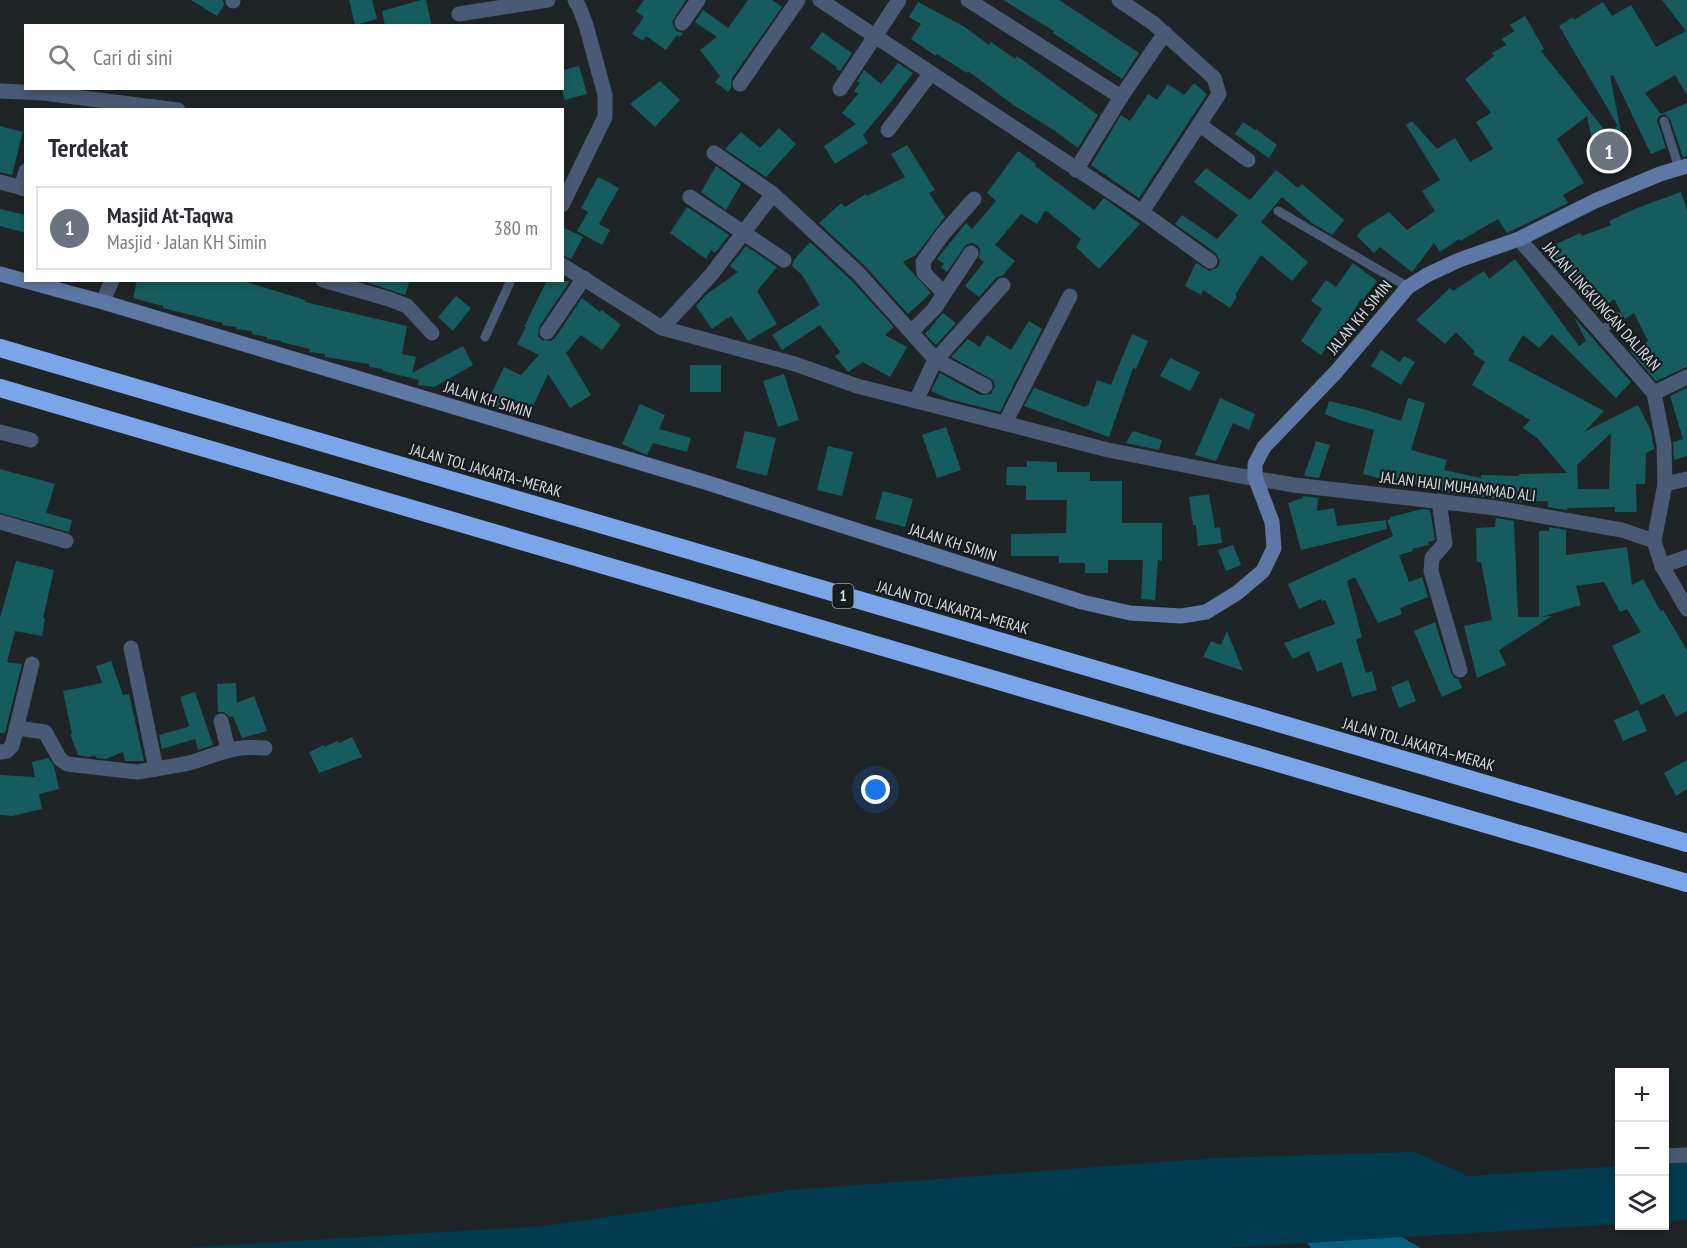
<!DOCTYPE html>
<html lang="id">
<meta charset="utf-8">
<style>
:root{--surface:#fff;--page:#f2f2f3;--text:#2b2b33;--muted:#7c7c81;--line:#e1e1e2;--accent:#826436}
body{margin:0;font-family:"PT Sans Narrow",sans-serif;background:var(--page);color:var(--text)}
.controls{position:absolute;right:18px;bottom:18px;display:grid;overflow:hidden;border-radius:0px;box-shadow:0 3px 9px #0003}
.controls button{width:54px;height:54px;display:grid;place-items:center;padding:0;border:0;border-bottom:2px solid var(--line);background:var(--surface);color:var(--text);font:30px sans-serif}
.you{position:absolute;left:876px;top:790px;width:21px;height:21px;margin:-15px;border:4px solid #fff;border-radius:50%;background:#1a73e8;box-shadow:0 0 0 9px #1a73e833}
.badge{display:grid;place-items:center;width:39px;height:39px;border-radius:50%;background:var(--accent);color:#fff;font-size:20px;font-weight:700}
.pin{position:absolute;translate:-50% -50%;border:3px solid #fff;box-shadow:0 2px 6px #0006}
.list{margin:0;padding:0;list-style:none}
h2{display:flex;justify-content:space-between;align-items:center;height:78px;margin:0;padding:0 24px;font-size:26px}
h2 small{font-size:20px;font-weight:400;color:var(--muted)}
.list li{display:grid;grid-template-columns:39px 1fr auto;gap:18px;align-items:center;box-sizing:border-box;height:84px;margin:0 12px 12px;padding:0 12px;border:2px solid var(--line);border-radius:0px}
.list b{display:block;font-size:22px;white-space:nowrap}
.list p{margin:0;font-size:20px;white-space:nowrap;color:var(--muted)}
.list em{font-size:20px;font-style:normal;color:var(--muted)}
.icon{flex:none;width:33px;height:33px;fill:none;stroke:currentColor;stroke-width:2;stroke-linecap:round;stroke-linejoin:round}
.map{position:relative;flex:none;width:1687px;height:1248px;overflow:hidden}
.search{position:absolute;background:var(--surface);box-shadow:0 3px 9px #0003;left:24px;top:24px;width:540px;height:66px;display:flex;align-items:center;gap:15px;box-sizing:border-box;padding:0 21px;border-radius:0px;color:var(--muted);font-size:22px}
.panel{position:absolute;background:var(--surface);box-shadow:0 3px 9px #0003;left:24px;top:108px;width:540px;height:174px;border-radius:0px}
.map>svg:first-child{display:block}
.green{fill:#003b50}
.forest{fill:#055f7d}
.building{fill:#165c5e;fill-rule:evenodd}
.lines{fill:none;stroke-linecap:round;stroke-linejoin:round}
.lane{stroke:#495a75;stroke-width:9}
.street{stroke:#495a75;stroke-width:15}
.secondary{stroke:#5d78a4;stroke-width:15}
.highway{stroke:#7aa5e9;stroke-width:18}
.labels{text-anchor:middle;stroke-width:4.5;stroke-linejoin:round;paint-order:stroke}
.shield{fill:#151b1e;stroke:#9da1a4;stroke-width:1.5}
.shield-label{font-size:15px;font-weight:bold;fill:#d7dbdd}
.street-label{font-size:16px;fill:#d7dbdd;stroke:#151b1e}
</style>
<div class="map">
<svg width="1687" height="1248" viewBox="0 0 1687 1248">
<rect width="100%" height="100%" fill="#1f2427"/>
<!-- green -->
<g class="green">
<polygon points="1415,1152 1468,1176 1619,1166 1619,1224 1225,1248 180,1248 545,1226 791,1190 1216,1158"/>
<polygon points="1687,1162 1687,1220 1665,1222 1664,1163"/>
</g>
<!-- forest -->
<polygon class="forest" points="1402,1237 1420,1248 1311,1248 1307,1243"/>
<!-- building -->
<g class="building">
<polygon points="191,0 223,0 224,5 217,16"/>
<polygon points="349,0 372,0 377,19 355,25"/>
<polygon points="421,0 426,0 432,26 385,26 382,11"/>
<polygon points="644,0 686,0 672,22 676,31 683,33 680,37 677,35 666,50 646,36 643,41 632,34 644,17 636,11"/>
<polygon points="748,0 772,0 782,7 732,78 731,88 728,92 715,82 720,76 700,50 717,37 695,22 703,10 728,28"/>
<polygon points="1003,0 1059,0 1139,53 1122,79 1053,33 1054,31"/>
<polygon points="1662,0 1687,0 1687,95 1675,75 1645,93 1661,114 1687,103 1687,156 1683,157 1670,119 1665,114 1659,116 1657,120 1666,148 1651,154 1613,75 1610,76 1627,163 1598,169 1587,116 1557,139 1584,183 1563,195 1568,203 1507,233 1498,219 1460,241 1459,239 1440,252 1434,243 1412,272 1380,247 1374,253 1357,236 1362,229 1389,212 1407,230 1435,211 1422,191 1440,180 1406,125 1412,121 1437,149 1455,138 1470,162 1493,149 1476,122 1491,113 1465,79 1494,56 1492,53 1506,45 1502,39 1514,31 1510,25 1525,16 1544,49 1541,51 1607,133 1618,126 1559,26 1573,17 1574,20 1603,2 1612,16 1631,5 1656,47 1686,31"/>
<polygon points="918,2 963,26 989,45 991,42 1015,59 1017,56 1098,115 1078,148 1055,131 1012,104 968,71 967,73 937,54 936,56 911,39 921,24 909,17"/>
<polygon points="822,32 852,53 840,71 836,69 837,67 810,48"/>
<polygon points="898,63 913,73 890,103 863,135 868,143 835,164 824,146 856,124 842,113 858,94 854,91 860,83 857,81 864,70 881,84"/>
<polygon points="579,66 587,94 565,100 562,91 562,70"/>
<polygon points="660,81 680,100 655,127 630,104"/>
<polygon points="1194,83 1207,94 1139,198 1091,165 1121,115 1130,121 1148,94 1157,100 1168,84 1184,95"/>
<polygon points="1243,122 1255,130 1256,129 1277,145 1269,158 1235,134"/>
<polygon points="0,126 23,132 12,175 0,172"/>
<polygon points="779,128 796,144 766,177 725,149 741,132 760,148"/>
<polygon points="907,145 935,190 929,193 945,217 916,255 903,262 931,293 908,314 865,266 819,223 841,203 845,207 866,194 867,196 905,177 891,154"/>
<polygon points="1018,151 1036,164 1035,166 1094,210 1104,198 1140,224 1099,269 1076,247 1081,239 1048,212 1045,211 1037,224 1021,214 995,245 1015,261 1003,275 996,278 979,297 965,286 984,262 979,258 980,249 977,245 972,243 966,245 947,272 941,267 944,264 937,259 966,223 972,229 996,201 987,193"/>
<polygon points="716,166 741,184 726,210 701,192"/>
<polygon points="1206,168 1250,200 1276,170 1298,188 1302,184 1344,220 1332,235 1312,223 1282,197 1261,222 1308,262 1292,281 1261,255 1235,295 1237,296 1230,308 1203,290 1201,295 1185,286 1196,263 1210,271 1218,267 1220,261 1216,253 1175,224 1182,215 1217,239 1238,215 1194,182"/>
<polygon points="598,177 619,188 599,224 610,230 602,245 577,231 588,212 581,208"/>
<polygon points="1681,192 1687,210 1687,367 1656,381 1631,352 1648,341 1634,313 1625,319 1614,299 1597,313 1543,250 1580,233 1582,236 1611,225 1609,221 1637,208"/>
<polygon points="687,207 729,235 715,253 711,250 706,259 670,233"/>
<polygon points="0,209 26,215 26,233 0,226"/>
<polygon points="562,227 583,237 571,259 562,255"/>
<polygon points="810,242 851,280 894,327 885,335 907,347 890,377 863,362 848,372 835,356 840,352 820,325 782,350 772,335 820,305 802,275 792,266 794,260"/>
<polygon points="746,246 777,267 757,291 777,324 748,341 731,316 712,329 696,306 708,293 738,272 730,266"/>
<path d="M 1515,259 L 1579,346 L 1586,341 L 1574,317 L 1631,382 L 1616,398 L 1552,334 L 1539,348 L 1523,335 L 1508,360 L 1604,411 L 1584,432 L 1638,405 L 1651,431 L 1654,449 L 1646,453 L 1645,484 L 1636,484 L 1637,512 L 1615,512 L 1615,507 L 1567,508 L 1567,510 L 1548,507 L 1548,501 L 1520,502 L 1451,493 L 1382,477 L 1382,479 L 1363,474 L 1374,430 L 1342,421 L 1325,414 L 1329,401 L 1367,410 L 1401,421 L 1408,398 L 1425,403 L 1411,450 L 1447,460 L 1444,470 L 1481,478 L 1481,475 L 1519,476 L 1519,474 L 1567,473 L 1537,438 L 1523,428 L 1530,420 L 1472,385 L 1485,362 L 1473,354 L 1475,352 L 1456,332 L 1445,344 L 1416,320 L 1450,288 L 1453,291 L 1484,271 L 1489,279 ZM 1611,433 L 1609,489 L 1578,489 L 1577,465 Z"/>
<polygon points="1353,263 1377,281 1363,300 1361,299 1340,333 1338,332 1321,355 1301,341 1322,309 1311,301 1326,280 1336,287"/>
<polygon points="137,280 239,280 247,282 305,300 305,302 407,326 402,354 416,357 412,373 463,346 473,365 434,387 418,385 419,380 383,371 383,369 369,367 369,364 325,357 325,354 309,352 310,349 281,342 282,341 267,339 267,337 252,334 252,331 236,329 236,327 222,325 223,323 163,308 163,306 133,298"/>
<polygon points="366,280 410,280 405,295 366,282"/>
<polygon points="547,280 570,281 539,327 538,336 542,340 551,341 555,338 582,298 600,312 602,310 621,325 602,350 581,335 566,353 591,395 570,408 548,374 527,419 486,405 504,367 521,375 539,355 517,344 526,327 524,327"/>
<polygon points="456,296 471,308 453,331 438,317"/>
<polygon points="943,313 956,323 936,345 925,334"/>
<polygon points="1029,321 1042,329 1000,412 949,399 931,391 940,373 980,395 991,394 995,386 993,380 951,357 968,339 980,347 987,335 1011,350"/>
<polygon points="1132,334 1148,341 1136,369 1133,368 1109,437 1024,406 1034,388 1085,407 1086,405 1088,406 1097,380 1111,385"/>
<polygon points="1381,350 1400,362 1404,356 1415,362 1401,385 1371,366"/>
<polygon points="1170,358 1200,372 1190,391 1160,376"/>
<rect x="690" y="365" width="31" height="27"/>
<polygon points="784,374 799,420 778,427 763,381"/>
<polygon points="1687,388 1687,456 1674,460 1673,442 1683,439 1670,396"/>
<polygon points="1220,398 1255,414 1249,430 1233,423 1216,461 1195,455"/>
<polygon points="640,404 665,415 659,429 691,438 687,452 653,443 647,455 622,444"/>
<polygon points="946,427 961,470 937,478 922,435"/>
<polygon points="745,431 776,438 767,476 736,468"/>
<polygon points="1133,431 1162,440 1159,450 1126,443"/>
<polygon points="1316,441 1330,445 1319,478 1304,476"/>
<polygon points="828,446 853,452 842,496 817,490"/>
<polygon points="1027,461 1057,462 1057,472 1090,472 1090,481 1122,481 1122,523 1162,523 1162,561 1158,560 1155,600 1141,599 1143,560 1108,560 1108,573 1085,573 1085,563 1059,563 1059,556 1011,556 1011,534 1066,533 1067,500 1026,500 1026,486 1006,485 1007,467 1027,467"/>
<polygon points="0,469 55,484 46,513 72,520 69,532 0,513"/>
<polygon points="883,491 913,499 905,527 875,519"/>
<polygon points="1209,494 1215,528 1220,527 1222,543 1198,546 1196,525 1193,525 1189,497"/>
<polygon points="1303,496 1318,498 1317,511 1334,508 1337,526 1386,520 1387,529 1301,550 1288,503 1303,498"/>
<polygon points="1423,509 1430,510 1435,540 1428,542 1429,545 1412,549 1413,551 1399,555 1409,582 1422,577 1428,597 1400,608 1402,614 1378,623 1355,577 1347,581 1362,637 1356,640 1366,673 1372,671 1377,690 1352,697 1342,662 1317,672 1309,651 1293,659 1284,643 1335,624 1325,600 1322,601 1321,599 1299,609 1288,584 1393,536 1387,520 1390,519 1390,517"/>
<polygon points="1496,518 1514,521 1518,617 1539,617 1539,531 1549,531 1549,527 1566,530 1566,555 1627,547 1632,585 1643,579 1661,612 1663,610 1687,650 1687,711 1676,717 1664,694 1641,705 1612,646 1641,632 1627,609 1620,612 1604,582 1576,586 1581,605 1541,617 1552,616 1499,650 1506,665 1477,678 1464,626 1492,620 1481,562 1477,562 1476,528 1495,527"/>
<polygon points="1233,545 1241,565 1226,571 1218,550"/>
<polygon points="16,561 54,570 43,618 45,618 42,636 15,631 7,662 22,664 5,733 0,733 0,618"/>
<polygon points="1435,622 1451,673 1454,677 1459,680 1462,688 1442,697 1414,631"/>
<polygon points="1227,631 1243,671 1203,657 1211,641 1221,645"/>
<polygon points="111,661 123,695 129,694 144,761 125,761 123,752 106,759 96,758 95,755 89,757 78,755 70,734 72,734 63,691 102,683 96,666"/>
<polygon points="1408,680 1416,701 1399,708 1391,687"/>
<polygon points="236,683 237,703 254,696 267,731 242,738 233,716 230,717 224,712 218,712 217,684"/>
<polygon points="195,692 213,745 198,750 195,739 162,749 159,735 188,727 189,725 180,697"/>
<polygon points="1638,710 1647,731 1623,741 1614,720"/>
<polygon points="352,737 362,757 319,773 309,752 324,745 324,747 338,741 339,743"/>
<polygon points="48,758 54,766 59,789 39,794 42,809 12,816 0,815 0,775 35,777 32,762"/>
<polygon points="1687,760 1687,789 1676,796 1664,773"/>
</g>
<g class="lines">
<!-- lane -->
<g class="lane">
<polyline points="1664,121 1679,168"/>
<polyline points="1278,211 1408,287"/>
<polyline points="1601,332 1618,317"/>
<polyline points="485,337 511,280"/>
</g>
<!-- street -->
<g class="street">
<polyline points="820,0 1142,212 1210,261"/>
<polyline points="968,0 1121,97"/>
<polyline points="1119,0 1153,23 1214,78 1219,94 1142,212"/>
<polyline points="233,1 233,0"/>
<polyline points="459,14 548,0"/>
<polyline points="682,23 698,0"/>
<polyline points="740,84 798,0"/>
<polyline points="840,89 899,0"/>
<polyline points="0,91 43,93 178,110"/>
<polyline points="1200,125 1248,160"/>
<polyline points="888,130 931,73"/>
<polyline points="714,153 773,194 858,273 936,360 985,386"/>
<polyline points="1076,170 1121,97 1165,33"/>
<polyline points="0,182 26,189"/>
<polyline points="21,188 26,171"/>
<polyline points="690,197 784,260"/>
<polyline points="562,205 605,117 605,95 586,25 579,7 575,0"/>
<polyline points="1519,239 1654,393 1664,445 1665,484 1654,541 1662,566 1687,609"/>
<polyline points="562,265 662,328 795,364 857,386 1015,426 1108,450 1229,474 1294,485 1496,508 1622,530 1654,541"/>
<polyline points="323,280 389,299 407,306 432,333"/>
<polyline points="944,293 924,273 923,262 943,234 974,199"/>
<polyline points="103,302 112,280"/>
<polyline points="662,328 711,275 773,194"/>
<polyline points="547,332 584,278"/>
<polyline points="911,332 934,309 971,253"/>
<polyline points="1654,393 1687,377"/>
<polyline points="916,401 934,362 1003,285"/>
<polyline points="1005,423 1070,296"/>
<polyline points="0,432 31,440"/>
<polyline points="1665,484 1687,479"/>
<polyline points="1439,501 1445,543 1432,558 1431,571 1460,670"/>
<polyline points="0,522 66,541"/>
<polyline points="1662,566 1687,557"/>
<path d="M 131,648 L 156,769 C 170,766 186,765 199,760 C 227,751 234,746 265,748"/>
<polyline points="221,721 228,749"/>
<polyline points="17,728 45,732 60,759 67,764 137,772 156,769"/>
<polyline points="0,752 7,751 12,746 32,664"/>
<polyline points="1664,1156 1687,1155"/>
</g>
<!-- secondary -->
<polyline class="secondary" points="0,274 103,302 708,483 1082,602 1130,613 1181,616 1206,612 1237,593 1263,571 1274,548 1272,522 1255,477 1255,464 1264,447 1336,372 1408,287 1427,275 1459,260 1519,239 1595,201 1660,174 1687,166"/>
<!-- highway -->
<g class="highway">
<polyline points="0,348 1687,843"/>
<polyline points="0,388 1687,883"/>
</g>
</g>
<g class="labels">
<!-- shield labels -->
<rect class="shield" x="832.5" y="584" width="21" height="24" rx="4.5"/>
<g class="shield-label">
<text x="843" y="601">1</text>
</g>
<!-- street labels -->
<g class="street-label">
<text transform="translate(1602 306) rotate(48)" y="6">JALAN LINGKUNGAN DALIRAN</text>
<text transform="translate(1359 317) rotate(-50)" y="6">JALAN KH SIMIN</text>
<text transform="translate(488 399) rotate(17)" y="6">JALAN KH SIMIN</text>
<text transform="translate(486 470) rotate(16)" y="6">JALAN TOL JAKARTA–MERAK</text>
<text transform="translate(1458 486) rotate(7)" y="6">JALAN HAJI MUHAMMAD ALI</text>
<text transform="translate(953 542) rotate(18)" y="6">JALAN KH SIMIN</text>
<text transform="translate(953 607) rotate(16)" y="6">JALAN TOL JAKARTA–MERAK</text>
<text transform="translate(1419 744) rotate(16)" y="6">JALAN TOL JAKARTA–MERAK</text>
</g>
</g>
</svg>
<div class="controls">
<button>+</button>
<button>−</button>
<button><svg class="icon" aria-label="layers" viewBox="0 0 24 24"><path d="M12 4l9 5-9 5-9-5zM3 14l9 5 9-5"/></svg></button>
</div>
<div class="you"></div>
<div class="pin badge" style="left:1609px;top:151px;background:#6b7280">1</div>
<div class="search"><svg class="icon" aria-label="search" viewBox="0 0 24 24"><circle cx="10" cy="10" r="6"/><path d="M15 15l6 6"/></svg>Cari di sini</div>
<section class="panel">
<h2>Terdekat<small></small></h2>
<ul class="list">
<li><span class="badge" style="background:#6b7280">1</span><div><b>Masjid At-Taqwa</b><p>Masjid · Jalan KH Simin</p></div><em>380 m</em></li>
</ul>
</section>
</div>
